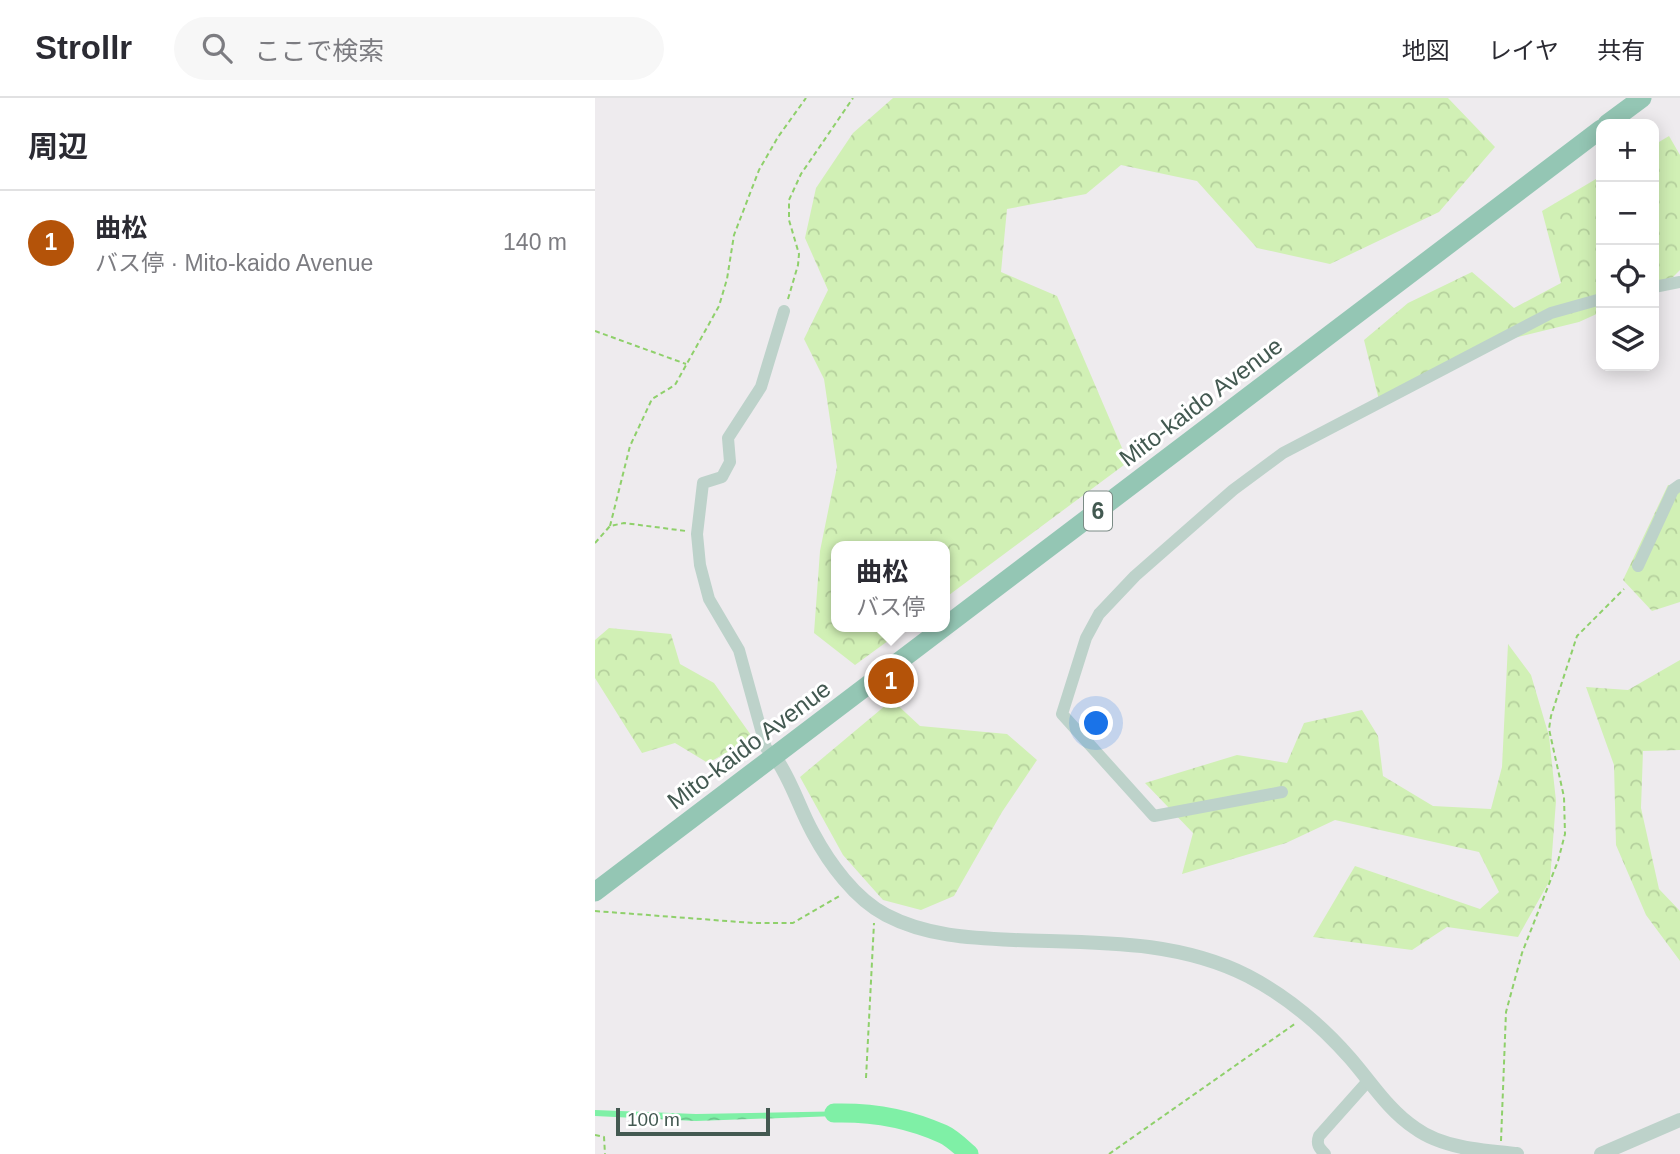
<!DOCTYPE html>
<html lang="ja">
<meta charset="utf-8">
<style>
:root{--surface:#fff;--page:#f7f7f7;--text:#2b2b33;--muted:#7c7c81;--line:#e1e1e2;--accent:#b45309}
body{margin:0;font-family:Arial,"Noto Sans JP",sans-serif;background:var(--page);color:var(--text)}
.controls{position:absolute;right:21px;top:21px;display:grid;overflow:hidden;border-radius:14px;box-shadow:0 4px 18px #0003}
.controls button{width:63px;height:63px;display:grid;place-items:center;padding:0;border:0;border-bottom:2px solid var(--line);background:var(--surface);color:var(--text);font:35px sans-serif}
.scale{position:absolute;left:21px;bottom:18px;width:154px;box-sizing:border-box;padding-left:7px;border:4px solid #435951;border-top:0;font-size:19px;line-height:24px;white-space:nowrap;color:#435951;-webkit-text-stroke:5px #fff;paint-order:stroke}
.you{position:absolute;left:502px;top:626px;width:24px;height:24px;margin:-18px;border:5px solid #fff;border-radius:50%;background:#1a73e8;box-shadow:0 0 0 10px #1a73e833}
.badge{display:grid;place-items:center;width:46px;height:46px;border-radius:50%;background:var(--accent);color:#fff;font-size:23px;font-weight:700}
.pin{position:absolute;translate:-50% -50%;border:4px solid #fff;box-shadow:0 2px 7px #0006}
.popup{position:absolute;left:236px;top:443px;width:119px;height:91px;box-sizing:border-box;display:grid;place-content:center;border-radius:14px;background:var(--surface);filter:drop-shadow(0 2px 5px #0005);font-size:23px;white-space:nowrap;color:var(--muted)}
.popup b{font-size:26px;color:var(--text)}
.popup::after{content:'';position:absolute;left:50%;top:100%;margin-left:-14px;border:14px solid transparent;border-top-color:var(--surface)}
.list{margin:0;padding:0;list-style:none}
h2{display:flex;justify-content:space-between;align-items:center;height:91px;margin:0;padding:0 28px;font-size:30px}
h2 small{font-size:23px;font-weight:400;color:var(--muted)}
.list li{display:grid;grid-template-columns:46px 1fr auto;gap:21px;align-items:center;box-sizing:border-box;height:105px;padding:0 28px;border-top:2px solid var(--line)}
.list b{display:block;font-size:26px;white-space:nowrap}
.list p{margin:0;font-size:23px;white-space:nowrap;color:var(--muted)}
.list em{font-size:23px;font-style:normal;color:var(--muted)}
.icon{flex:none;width:38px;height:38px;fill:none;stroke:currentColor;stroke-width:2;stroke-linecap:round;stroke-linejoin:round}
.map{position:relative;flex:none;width:1085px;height:1056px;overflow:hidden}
header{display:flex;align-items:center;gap:42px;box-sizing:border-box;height:98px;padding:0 35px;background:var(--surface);border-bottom:2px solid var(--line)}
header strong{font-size:33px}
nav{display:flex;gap:38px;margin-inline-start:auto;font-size:24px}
.search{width:490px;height:63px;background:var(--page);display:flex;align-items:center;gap:18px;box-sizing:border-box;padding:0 24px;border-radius:38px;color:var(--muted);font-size:26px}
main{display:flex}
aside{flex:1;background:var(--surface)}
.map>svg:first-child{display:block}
.forest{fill:url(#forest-crowns)}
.water{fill:url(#water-waves)}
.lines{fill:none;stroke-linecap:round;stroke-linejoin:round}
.river{stroke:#7ff0a6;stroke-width:19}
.path{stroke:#8fd06b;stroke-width:2;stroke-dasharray:5 3.5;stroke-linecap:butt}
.minor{stroke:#bdd2ca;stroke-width:12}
.tertiary{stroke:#bdd2ca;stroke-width:14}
.trunk{stroke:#94c6b4;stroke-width:19}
.labels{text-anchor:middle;stroke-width:6;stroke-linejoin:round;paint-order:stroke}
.shield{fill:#fff;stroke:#7b8b85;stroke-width:2}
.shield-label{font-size:23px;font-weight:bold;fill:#435951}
.street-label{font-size:24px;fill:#435951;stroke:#fff}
</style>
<header>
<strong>Strollr</strong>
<div class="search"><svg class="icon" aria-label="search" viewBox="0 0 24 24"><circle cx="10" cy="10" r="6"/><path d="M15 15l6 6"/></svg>ここで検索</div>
<nav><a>地図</a><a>レイヤ</a><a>共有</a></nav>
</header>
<main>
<aside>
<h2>周辺<small></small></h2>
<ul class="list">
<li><span class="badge">1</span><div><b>曲松</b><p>バス停 · Mito-kaido Avenue</p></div><em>140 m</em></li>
</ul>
</aside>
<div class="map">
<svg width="1085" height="1056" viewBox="0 0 1085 1056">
<defs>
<pattern id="forest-crowns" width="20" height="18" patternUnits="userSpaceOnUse" patternTransform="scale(1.75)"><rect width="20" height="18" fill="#d1f0b5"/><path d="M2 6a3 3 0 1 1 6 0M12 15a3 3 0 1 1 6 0" fill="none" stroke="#b5d09d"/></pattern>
<pattern id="water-waves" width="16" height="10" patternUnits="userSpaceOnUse" patternTransform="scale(1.75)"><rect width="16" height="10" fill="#7ff0a6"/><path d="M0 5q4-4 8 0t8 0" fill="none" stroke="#6ac58a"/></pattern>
</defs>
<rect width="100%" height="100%" fill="#eeebee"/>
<!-- forest -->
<g class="forest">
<polygon points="298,0 853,0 900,49 844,114 735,166 662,150 602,83 526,67 491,96 412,111 406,174 462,198 533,364 350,500 350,448 242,448 242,529 312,529 260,567 219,535 225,453 242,369 229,281 209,241 233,192 210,140 221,90 258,35"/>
<polygon points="1074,38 1085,57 1085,172 1075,182 1059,190 1059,47"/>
<polygon points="1006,78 1006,214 984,224 879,250 785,306 769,242 813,205 877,174 919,210 966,185 947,113"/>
<polygon points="1073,387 1085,387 1085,504 1057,513 1028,482"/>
<polygon points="14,530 76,536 85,566 119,585 158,640 113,665 80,645 47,655 0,580 0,542"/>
<polygon points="913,546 936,577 954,638 961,703 955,782 923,839 852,829 817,852 718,839 760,768 885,811 904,794 884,754 740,722 691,745 587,776 598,735 550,685 642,657 692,665 709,625 767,612 783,638 788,678 838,708 896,711 907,669"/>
<polygon points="1085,562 1085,652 1048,653 1046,710 1064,791 1085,813 1085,863 1051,817 1021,747 1019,667 991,589 1033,592"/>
<polygon points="297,602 325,628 412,636 442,662 407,714 359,798 326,812 288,802 248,757 205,679"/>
</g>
<!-- water -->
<polygon class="water" points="0,1012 101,1016 261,1013 268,1017 101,1023 0,1018"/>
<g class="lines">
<!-- river -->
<path class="river" d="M 239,1015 C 277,1014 313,1020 348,1036 C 357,1040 366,1049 374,1056"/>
<!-- path -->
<g class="path">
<polyline points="193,201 203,167 204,156 194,122 194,102 206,76 258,0"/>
<polyline points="0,233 91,266"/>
<polyline points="15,428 35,348 57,301 80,287 124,208 132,181 139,137 164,72 183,39 211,0"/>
<polyline points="0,445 15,428 29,425 91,433"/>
<polyline points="0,813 158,825 198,825 246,797"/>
<polyline points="271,980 279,825"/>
<polyline points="0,1037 9,1039 10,1056"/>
<polyline points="906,1043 911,914 927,855 963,763 970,736 969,699 954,631 956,618 982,538 1029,491"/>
<polyline points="514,1056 701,925"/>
</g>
<!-- minor -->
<g class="minor">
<polyline points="1059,189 1085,184"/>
<polyline points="1043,468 1078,392 1085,387"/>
<polyline points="180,659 171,650 144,552 114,501 105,467 102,436 108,385 127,379 135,364 133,340 166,289 189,213"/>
<polyline points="687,694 559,718 467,616 491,540 504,516 540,478 638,392 688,355 956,215 1006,201"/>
<path d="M 730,1056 C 724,1050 721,1046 724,1038 L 773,983"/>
</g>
<!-- tertiary -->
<g class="tertiary">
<path d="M 180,659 C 197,683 204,710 218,735 C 234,765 260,801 291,817 C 331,838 375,840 419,842 C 499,845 580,841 653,878 C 693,899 726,927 755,960 C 776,984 793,1012 820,1030 C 847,1050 889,1053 922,1056"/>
<polyline points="1006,1056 1085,1022"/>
</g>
<!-- trunk -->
<g class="trunk">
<polyline points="1012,26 1047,0"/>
<polyline points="0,794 1006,31"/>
</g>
</g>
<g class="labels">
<!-- shield labels -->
<rect class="shield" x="489" y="393.5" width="28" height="39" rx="5"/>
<g class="shield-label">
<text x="503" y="421">6</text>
</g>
<!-- street labels -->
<g class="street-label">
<text transform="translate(606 304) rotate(-37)" y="8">Mito-kaido Avenue</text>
<text transform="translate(154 647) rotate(-37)" y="8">Mito-kaido Avenue</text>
</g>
</g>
</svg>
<div class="controls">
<button>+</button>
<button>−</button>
<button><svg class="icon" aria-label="locate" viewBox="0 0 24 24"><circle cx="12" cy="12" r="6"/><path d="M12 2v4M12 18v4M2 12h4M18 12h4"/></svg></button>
<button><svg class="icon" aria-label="layers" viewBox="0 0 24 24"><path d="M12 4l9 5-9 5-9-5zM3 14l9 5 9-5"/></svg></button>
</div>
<div class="scale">100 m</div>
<div class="you"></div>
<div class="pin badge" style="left:296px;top:583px">1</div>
<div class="popup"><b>曲松</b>バス停</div>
</div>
</main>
